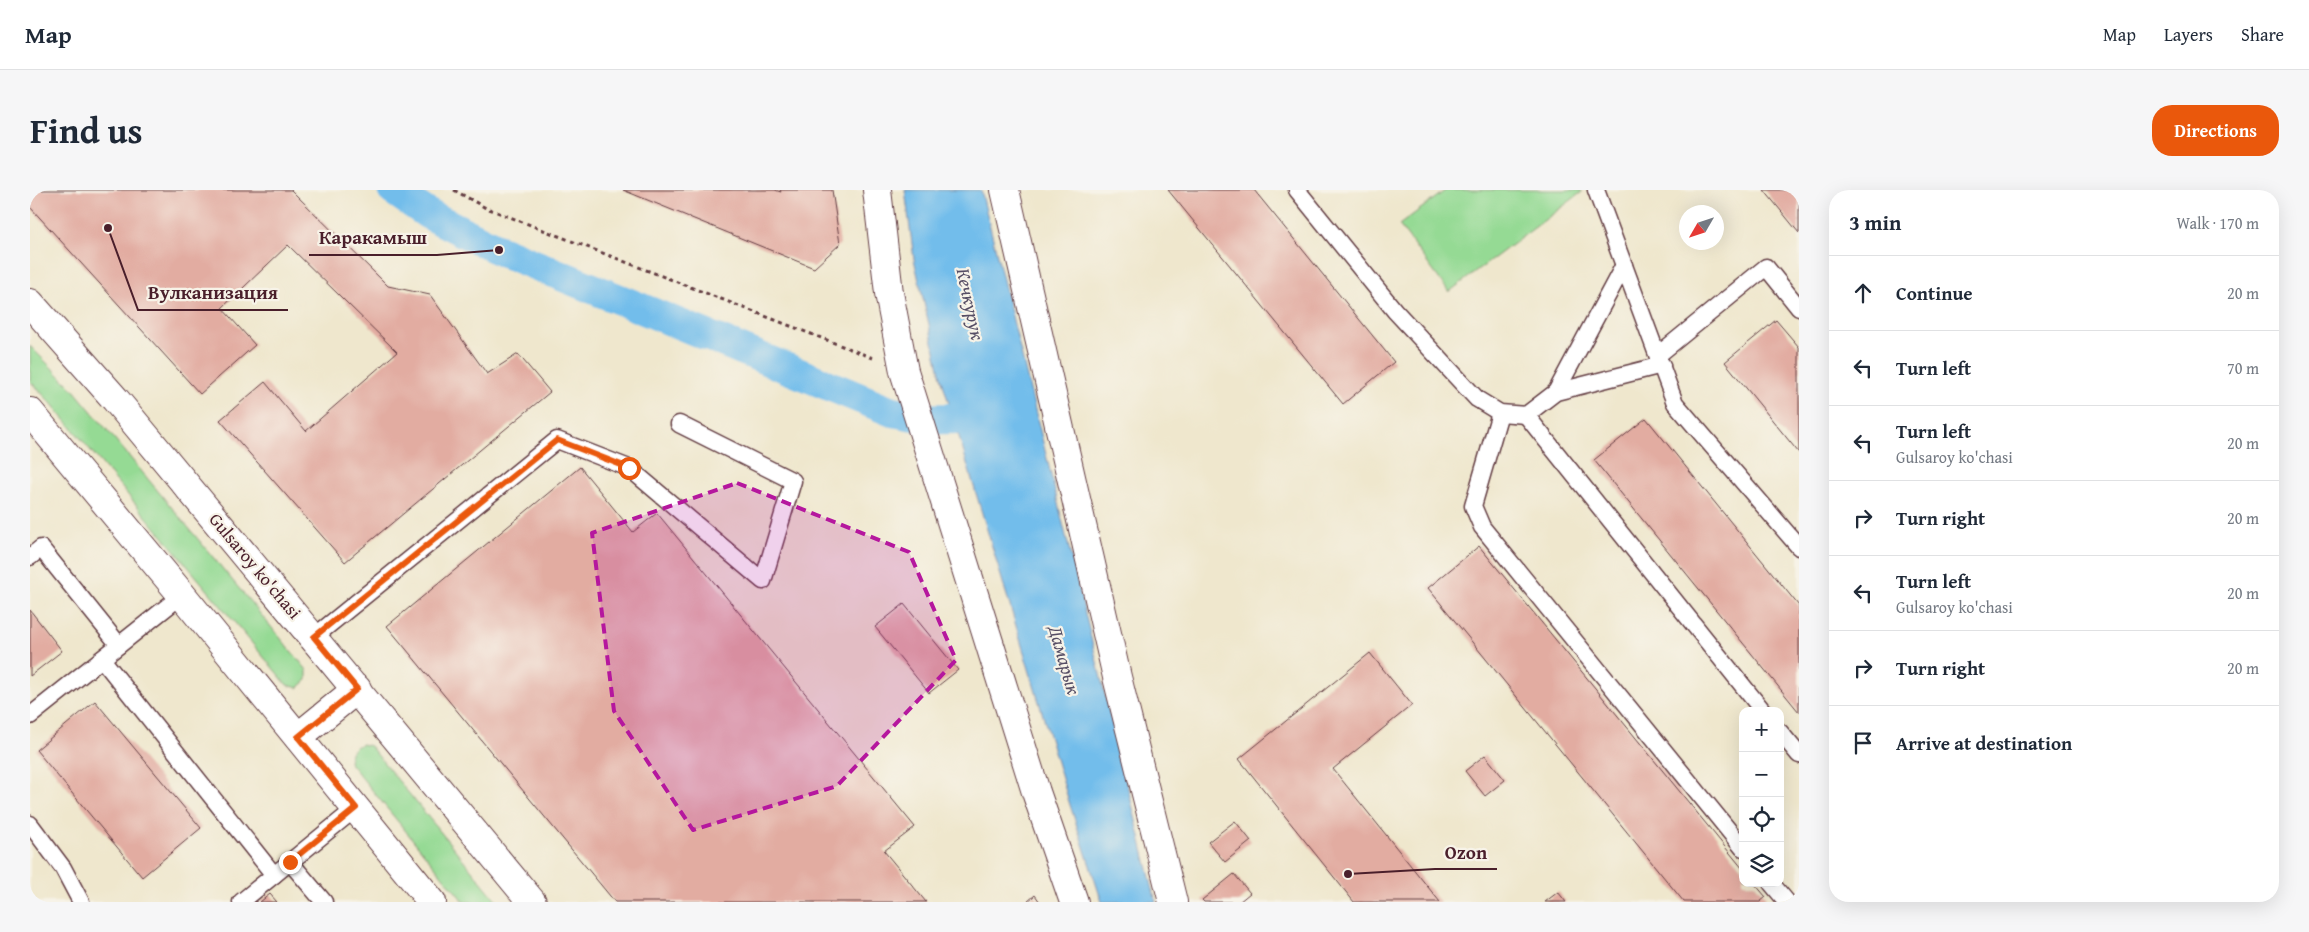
<!DOCTYPE html>
<meta charset="utf-8">
<style>
:root{--surface:#fff;--page:#f6f6f7;--text:#1f2937;--muted:#747a83;--line:#e0e1e3;--accent:#ea580c}
body{margin:0;font-family:"Gentium Book Plus",serif;background:var(--page);color:var(--text)}
.controls{position:absolute;right:15px;bottom:15px;display:grid;overflow:hidden;border-radius:10px;box-shadow:0 5px 20px #0002}
.controls button{width:45px;height:45px;display:grid;place-items:center;padding:0;border:0;border-bottom:1px solid var(--line);background:var(--surface);color:var(--text);font:25px sans-serif}
.compass{position:absolute;left:1649px;top:15px;width:45px;height:45px;border-radius:50%;background:var(--surface);box-shadow:0 5px 20px #0002;rotate:231deg}
.stop{position:absolute;width:15px;height:15px;margin:-11px;border:4px solid #ea580c;border-radius:50%;background:#fff}
.stop.end{background:#ea580c;border-color:#fff;box-shadow:0 1px 5px #0008}
.list{margin:0;padding:0;list-style:none}
h2{display:flex;justify-content:space-between;align-items:center;height:65px;margin:0;padding:0 20px;font-size:21px}
h2 small{font-size:16px;font-weight:400;color:var(--muted)}
.list li{display:grid;grid-template-columns:32px 1fr auto;gap:15px;align-items:center;box-sizing:border-box;height:75px;padding:0 20px;border-top:1px solid var(--line)}
.list b{display:block;font-size:19px;white-space:nowrap}
.list p{margin:0;font-size:16px;white-space:nowrap;color:var(--muted)}
.list em{font-size:16px;font-style:normal;color:var(--muted)}
.icon{flex:none;width:28px;height:28px;fill:none;stroke:currentColor;stroke-width:2;stroke-linecap:round;stroke-linejoin:round}
.map{position:relative;flex:none;width:1769px;height:712px;overflow:hidden;border-radius:20px}
header{display:flex;align-items:center;gap:30px;box-sizing:border-box;height:70px;padding:0 25px;background:var(--surface);border-bottom:1px solid var(--line)}
header strong{font-size:24px}
nav{display:flex;gap:28px;margin-inline-start:auto;font-size:18px}
.intro{display:flex;align-items:center;justify-content:space-between;box-sizing:border-box;height:120px;padding:0 30px}
h1{margin:0;font-size:35px}
.button{padding:12px 22px;border-radius:20px;background:var(--accent);color:#fff;font-size:18px;font-weight:700}
main{display:flex;gap:30px;padding:0 30px}
aside{flex:1;background:var(--surface);border-radius:20px;box-shadow:0 5px 20px #0002}
.map>svg:first-child{display:block}
.green{fill:#95da94;stroke:#707c60}
.water{fill:#72bdeb;stroke:#5e6e8b}
.lines{fill:none;stroke-linecap:round;stroke-linejoin:round}
.canal{stroke:#72bdeb;stroke-width:31}
.building{fill:#e2aca1}
.lane-casing{stroke:#633d43;stroke-width:19}
.street-casing{stroke:#633d43;stroke-width:30}
.secondary-casing{stroke:#633d43;stroke-width:30}
.path{stroke:#633d43;stroke-width:3;stroke-dasharray:4 4;stroke-linecap:butt}
.lane{stroke:#fff;stroke-width:16}
.street{stroke:#fff;stroke-width:28}
.secondary{stroke:#fff;stroke-width:28}
.route{stroke:#ea580c;stroke-width:6}
.marked{fill:#b5179e;fill-opacity:0.2;stroke:#b5179e;stroke-width:4;stroke-dasharray:10 6;stroke-linejoin:round}
.labels{text-anchor:middle;stroke-width:4.5;stroke-linejoin:round;paint-order:stroke}
.street-label{font-size:18px;fill:#4a1f2b;stroke:#f7f3e8}
.water-label{font-size:19px;font-style:italic;fill:#564e65;stroke:#f7f3e8}
.leader{fill:none;stroke:#4a1f2b;stroke-width:2}
.callout-dot{fill:#4a1f2b;stroke:#f7f3e8;stroke-width:2}
.callout-label{font-size:19px;text-anchor:middle;font-weight:bold;fill:#4a1f2b;stroke:#f7f3e8;stroke-width:4.5;stroke-linejoin:round;paint-order:stroke}
</style>
<header>
<strong>Map</strong>
<nav><a>Map</a><a>Layers</a><a>Share</a></nav>
</header>
<div class="intro"><h1>Find us</h1><a class="button">Directions</a></div>
<main>
<div class="map">
<svg width="1769" height="712" viewBox="0 0 1769 712">
<rect width="100%" height="100%" fill="#f7f3e8"/>
<filter id="ink" filterUnits="userSpaceOnUse"><feTurbulence type="fractalNoise" baseFrequency=".02" numOctaves="2"/><feDisplacementMap in="SourceGraphic" scale="10" xChannelSelector="R" yChannelSelector="G"/><feConvolveMatrix kernelMatrix="1 2 1 2 8 2 1 2 1" color-interpolation-filters="sRGB"/></filter>
<filter id="wash" filterUnits="userSpaceOnUse"><feTurbulence type="fractalNoise" baseFrequency=".0096" numOctaves="4" result="noise"/><feDisplacementMap in="SourceGraphic" scale="20" xChannelSelector="R" yChannelSelector="G"/><feGaussianBlur stdDeviation="1.12" result="paint"/><feColorMatrix in="noise" values="0 0 0 0 0 0 0 0 0 0 0 0 0 0 0 0 0 1.4 0 .05"/><feComposite in="paint" operator="in"/></filter>
<g filter="url(#wash)">
<rect width="100%" height="100%" fill="#efe7cd"/>
<!-- green -->
<g class="green">
<polygon points="1416,0 1551,0 1552,2 1419,102 1369,35"/>
<polygon points="0,156 43,199 277,480 277,490 268,498 257,495 21,213 0,191"/>
<path d="M 332,554 L 340,556 L 468,712 L 434,712 L 319,572 C 320,562 322,558 332,554 Z"/>
</g>
<!-- water -->
<polygon class="water" points="875,0 951,0 1126,712 1072,712 1040,615 911,187 884,69"/>
<g class="lines">
<!-- canal -->
<polyline class="canal" points="363,0 398,24 469,60 861,221 901,229 966,228"/>
</g>
<g id="blocks">
<!-- building -->
<g class="building">
<polygon points="0,0 261,0 358,96 400,105 457,184 488,164 520,202 315,372 190,230 235,192 276,241 367,162 258,55 192,118 225,155 170,204 0,17"/>
<polygon points="593,0 745,0 751,2 750,0 802,0 810,54 784,78"/>
<polygon points="1138,0 1224,0 1364,172 1313,214"/>
<polygon points="1734,0 1769,0 1769,43"/>
<polygon points="1746,130 1769,157 1769,263 1695,172"/>
<polygon points="1616,228 1769,416 1769,522 1564,270"/>
<polygon points="550,277 603,342 627,323 885,637 854,661 896,712 585,712 357,436"/>
<polygon points="1449,356 1713,679 1713,693 1724,693 1736,707 1730,712 1654,712 1398,398"/>
<polygon points="874,414 928,480 899,503 845,437"/>
<polygon points="0,420 32,461 0,486"/>
<polygon points="1340,463 1382,515 1303,579 1410,712 1324,712 1209,569"/>
<polygon points="65,511 171,638 112,687 6,560"/>
<polygon points="1455,565 1475,590 1455,606 1435,581"/>
<polygon points="1205,631 1221,651 1195,672 1178,652"/>
<polygon points="1204,684 1220,703 1209,712 1174,712 1172,710"/>
<polygon points="1528,702 1536,712 1515,712"/>
<polygon points="240,704 247,712 230,712"/>
<polygon points="1005,705 1010,712 997,712"/>
</g>
</g>
</g>
<g filter="url(#ink)">
<use href="#blocks" fill-opacity="0" stroke="#633d43" stroke-width="1"/>
<g class="lines">
<!-- lane casing -->
<g class="lane-casing">
<g id="lane">
<polyline points="1267,0 1365,121 1447,209 1470,223 1496,225 1526,202 1632,175"/>
<polyline points="1566,0 1645,213 1769,357"/>
<polyline points="1628,165 1736,77 1769,118"/>
<polyline points="1526,202 1594,75"/>
<polyline points="1470,223 1443,316 1452,337 1713,658"/>
<polyline points="1496,225 1733,521"/>
<polyline points="0,367 11,358 89,455"/>
<polyline points="284,447 527,250 599,278 733,391 763,291 649,234"/>
<polyline points="72,469 244,685"/>
<polyline points="0,526 152,405"/>
<polyline points="1750,542 1769,565"/>
<polyline points="0,634 33,678 51,712"/>
<polyline points="260,672 294,712"/>
<polyline points="1741,693 1757,712"/>
<polyline points="211,712 326,618"/>
</g>
</g>
<!-- street casing -->
<g class="street-casing">
<g id="street">
<polyline points="847,0 859,103 874,181 1006,602 1044,712"/>
<polyline points="975,0 1087,487 1143,712"/>
</g>
</g>
<!-- secondary casing -->
<g class="secondary-casing">
<g id="secondary">
<polyline points="0,113 85,209 502,712"/>
<polyline points="0,222 152,405 402,712"/>
<polyline points="268,547 327,499"/>
</g>
</g>
<!-- path -->
<polyline class="path" points="424,0 454,17 843,168"/>
<!-- lane -->
<use href="#lane" class="lane"/>
<!-- street -->
<use href="#street" class="street"/>
<!-- secondary -->
<use href="#secondary" class="secondary"/>
</g>
</g>
<g class="lines" filter="url(#ink)">
<!-- route -->
<polyline class="route" points="260,672 326,618 268,547 327,499 284,447 527,250 599,278"/>
</g>
<!-- marked area -->
<path class="marked" d="M 707,293 L 879,362 L 926,470 L 807,596 L 663,640 L 584,521 L 562,343 Z"/>
<g class="labels">
<!-- street labels -->
<g class="street-label">
<text transform="translate(225 376) rotate(50)" y="6">Gulsaroy ko'chasi</text>
</g>
<!-- water labels -->
<g class="water-label">
<text transform="translate(941 114) rotate(78)" y="7">Кечкурук</text>
<text transform="translate(1035 470) rotate(74)" y="7">Дамарык</text>
</g>
</g>
<!-- callouts -->
<path class="leader" d="M469 60L407 65H279M78 38L108 120H258M1318 684L1405 679H1467"/>
<g class="callout-dot">
<circle cx="469" cy="60" r="5"/>
<circle cx="78" cy="38" r="5"/>
<circle cx="1318" cy="684" r="5"/>
</g>
<g class="callout-label">
<text x="343" y="54">Каракамыш</text>
<text x="183" y="109">Вулканизация</text>
<text x="1436" y="669">Ozon</text>
</g>
</svg>
<div class="controls">
<button>+</button>
<button>−</button>
<button><svg class="icon" aria-label="locate" viewBox="0 0 24 24"><circle cx="12" cy="12" r="6"/><path d="M12 2v4M12 18v4M2 12h4M18 12h4"/></svg></button>
<button><svg class="icon" aria-label="layers" viewBox="0 0 24 24"><path d="M12 4l9 5-9 5-9-5zM3 14l9 5 9-5"/></svg></button>
</div>
<svg class="compass" viewBox="-18 -18 36 36"><path d="M0-13l5 13h-10z" fill="#e53935"/><path d="M0 13l5-13h-10z" fill="#747a83"/></svg>
<div class="stop" style="left:599px;top:278px"></div>
<div class="stop end" style="left:260px;top:672px"></div>
</div>
<aside>
<h2>3 min<small>Walk · 170 m</small></h2>
<ul class="list">
<li><svg class="icon" aria-label="ahead" viewBox="0 0 24 24"><path d="M12 20V5M6 11l6-6 6 6"/></svg><div><b>Continue</b></div><em>20 m</em></li>
<li><svg class="icon" aria-label="left" viewBox="0 0 24 24"><path d="M17 20v-9H6M10 6l-5 5 5 5"/></svg><div><b>Turn left</b></div><em>70 m</em></li>
<li><svg class="icon" aria-label="left" viewBox="0 0 24 24"><path d="M17 20v-9H6M10 6l-5 5 5 5"/></svg><div><b>Turn left</b><p>Gulsaroy ko'chasi</p></div><em>20 m</em></li>
<li><svg class="icon" aria-label="right" viewBox="0 0 24 24"><path d="M7 20v-9h11M14 6l5 5-5 5"/></svg><div><b>Turn right</b></div><em>20 m</em></li>
<li><svg class="icon" aria-label="left" viewBox="0 0 24 24"><path d="M17 20v-9H6M10 6l-5 5 5 5"/></svg><div><b>Turn left</b><p>Gulsaroy ko'chasi</p></div><em>20 m</em></li>
<li><svg class="icon" aria-label="right" viewBox="0 0 24 24"><path d="M7 20v-9h11M14 6l5 5-5 5"/></svg><div><b>Turn right</b></div><em>20 m</em></li>
<li><svg class="icon" aria-label="arrive" viewBox="0 0 24 24"><path d="M6 21V4h12l-3 4 3 4H6"/></svg><div><b>Arrive at destination</b></div></li>
</ul>
</aside>
</main>
